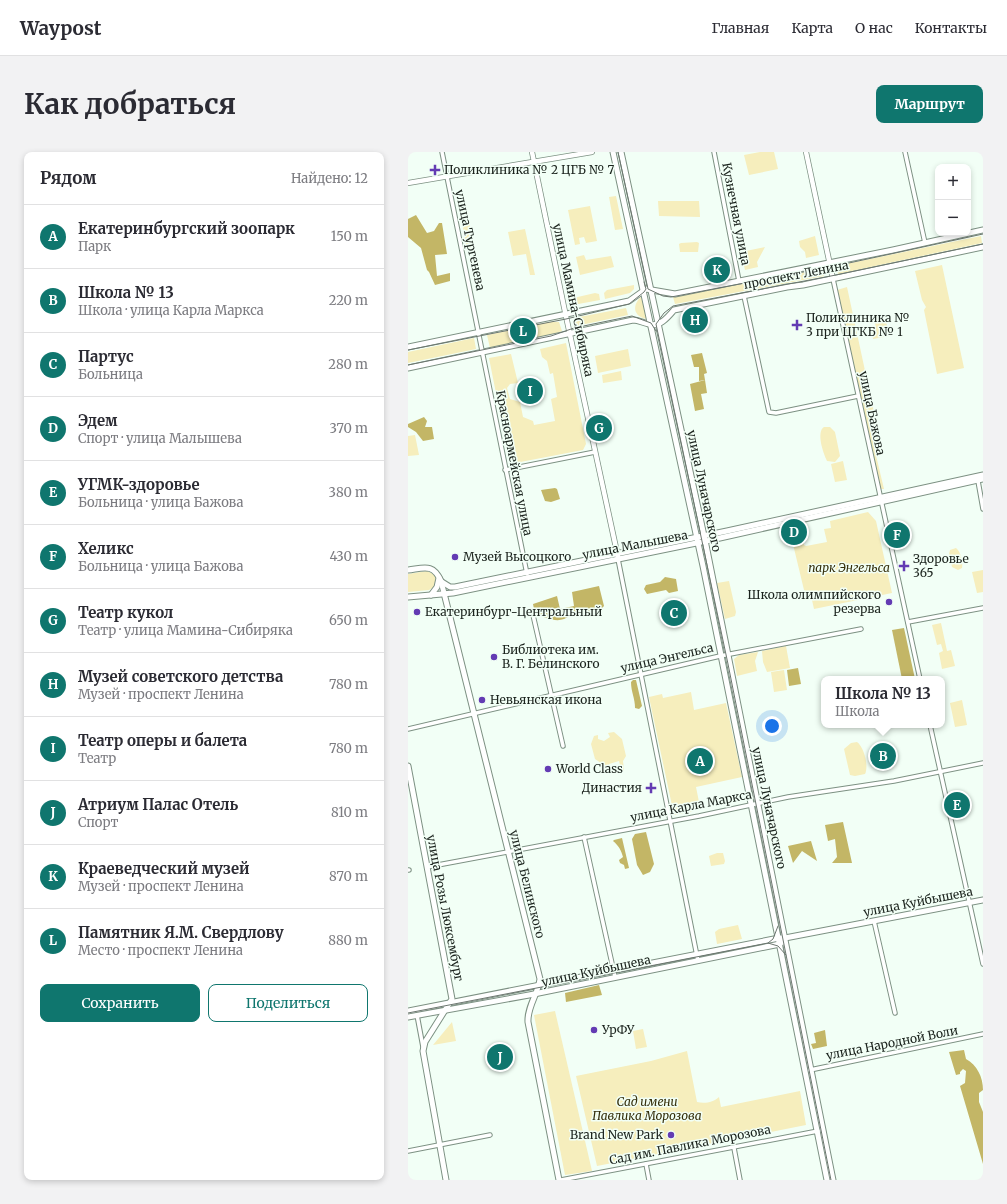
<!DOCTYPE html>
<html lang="ru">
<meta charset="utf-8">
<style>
:root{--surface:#fff;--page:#f2f2f3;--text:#2b2b33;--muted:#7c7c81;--line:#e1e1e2;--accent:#0f766e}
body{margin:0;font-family:Merriweather,serif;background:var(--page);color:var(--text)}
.controls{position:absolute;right:12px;top:12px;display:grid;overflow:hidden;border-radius:8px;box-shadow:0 2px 6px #0003}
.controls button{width:36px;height:36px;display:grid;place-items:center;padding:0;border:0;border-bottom:1px solid var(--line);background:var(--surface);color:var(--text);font:20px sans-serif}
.you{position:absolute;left:364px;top:574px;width:14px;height:14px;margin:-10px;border:3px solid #fff;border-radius:50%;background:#1a73e8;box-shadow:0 0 0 6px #1a73e833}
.badge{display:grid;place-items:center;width:26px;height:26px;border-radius:50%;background:var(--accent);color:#fff;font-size:13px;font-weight:700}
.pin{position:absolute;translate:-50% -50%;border:2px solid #fff;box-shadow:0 1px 4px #0006}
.popup{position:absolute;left:413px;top:524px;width:124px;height:52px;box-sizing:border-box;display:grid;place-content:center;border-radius:8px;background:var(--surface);filter:drop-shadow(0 1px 3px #0005);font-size:13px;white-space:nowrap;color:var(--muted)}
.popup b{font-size:15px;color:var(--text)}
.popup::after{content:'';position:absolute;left:50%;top:100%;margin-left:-8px;border:8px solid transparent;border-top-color:var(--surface)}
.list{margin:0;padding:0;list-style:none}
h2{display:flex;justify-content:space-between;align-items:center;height:52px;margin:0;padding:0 16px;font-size:17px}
h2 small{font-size:13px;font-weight:400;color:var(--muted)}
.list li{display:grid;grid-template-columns:26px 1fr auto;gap:12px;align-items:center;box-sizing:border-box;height:64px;padding:0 16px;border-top:1px solid var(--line)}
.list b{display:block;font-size:15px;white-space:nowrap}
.list p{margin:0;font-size:13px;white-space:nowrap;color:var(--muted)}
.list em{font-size:13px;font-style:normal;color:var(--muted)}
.actions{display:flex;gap:8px;padding:12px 16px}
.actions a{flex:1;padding:9px 0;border:1px solid var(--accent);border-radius:8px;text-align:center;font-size:14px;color:var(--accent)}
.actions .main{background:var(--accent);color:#fff}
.map{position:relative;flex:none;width:575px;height:1028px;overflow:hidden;border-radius:8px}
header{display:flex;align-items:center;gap:24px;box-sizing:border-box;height:56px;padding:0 20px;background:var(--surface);border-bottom:1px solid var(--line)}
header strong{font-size:19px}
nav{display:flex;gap:22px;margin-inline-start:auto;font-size:14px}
.intro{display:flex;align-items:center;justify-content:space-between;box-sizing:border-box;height:96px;padding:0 24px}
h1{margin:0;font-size:28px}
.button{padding:10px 18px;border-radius:8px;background:var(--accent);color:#fff;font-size:14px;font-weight:700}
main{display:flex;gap:24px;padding:0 24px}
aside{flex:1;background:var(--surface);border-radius:8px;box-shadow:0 2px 6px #0003}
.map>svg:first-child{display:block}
.green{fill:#f6eebd}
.forest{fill:#c3b666}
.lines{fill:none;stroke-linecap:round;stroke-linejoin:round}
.minor-casing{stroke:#7d9183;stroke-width:5.5}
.tertiary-casing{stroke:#7d9183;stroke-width:6}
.secondary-casing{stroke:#7d9183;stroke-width:7}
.minor{stroke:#fff;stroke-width:3.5}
.tertiary{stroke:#fff;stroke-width:4.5}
.secondary{stroke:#fff;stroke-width:5}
.tram{stroke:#6c766f;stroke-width:1}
.poi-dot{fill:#633bb3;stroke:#f2fff6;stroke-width:1.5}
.labels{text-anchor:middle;stroke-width:3;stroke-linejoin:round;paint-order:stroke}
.poi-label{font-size:12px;fill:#1b231d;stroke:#f2fff6;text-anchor:start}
.street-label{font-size:12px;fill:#1b231d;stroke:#f2fff6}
.park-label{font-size:12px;font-style:italic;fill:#342e0a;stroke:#f2fff6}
</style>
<header>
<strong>Waypost</strong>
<nav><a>Главная</a><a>Карта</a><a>О нас</a><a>Контакты</a></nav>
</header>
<div class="intro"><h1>Как добраться</h1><a class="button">Маршрут</a></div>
<main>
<aside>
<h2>Рядом<small>Найдено: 12</small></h2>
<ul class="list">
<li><span class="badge">A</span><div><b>Екатеринбургский зоопарк</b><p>Парк</p></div><em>150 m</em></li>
<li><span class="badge">B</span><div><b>Школа № 13</b><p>Школа · улица Карла Маркса</p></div><em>220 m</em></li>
<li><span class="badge">C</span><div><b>Партус</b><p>Больница</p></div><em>280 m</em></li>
<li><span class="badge">D</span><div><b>Эдем</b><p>Спорт · улица Малышева</p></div><em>370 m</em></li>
<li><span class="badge">E</span><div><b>УГМК-здоровье</b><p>Больница · улица Бажова</p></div><em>380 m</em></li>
<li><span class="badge">F</span><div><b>Хеликс</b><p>Больница · улица Бажова</p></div><em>430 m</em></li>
<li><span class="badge">G</span><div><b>Театр кукол</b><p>Театр · улица Мамина-Сибиряка</p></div><em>650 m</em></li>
<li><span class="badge">H</span><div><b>Музей советского детства</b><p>Музей · проспект Ленина</p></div><em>780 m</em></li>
<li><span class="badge">I</span><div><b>Театр оперы и балета</b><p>Театр</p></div><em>780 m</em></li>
<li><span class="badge">J</span><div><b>Атриум Палас Отель</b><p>Спорт</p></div><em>810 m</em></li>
<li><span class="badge">K</span><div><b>Краеведческий музей</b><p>Музей · проспект Ленина</p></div><em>870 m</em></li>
<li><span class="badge">L</span><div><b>Памятник Я.М. Свердлову</b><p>Место · проспект Ленина</p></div><em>880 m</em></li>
</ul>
<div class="actions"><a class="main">Сохранить</a><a>Поделиться</a></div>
</aside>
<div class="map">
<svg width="575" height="1028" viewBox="0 0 575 1028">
<rect width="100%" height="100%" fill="#f2fff6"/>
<!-- green -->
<g class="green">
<polygon points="352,0 366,0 370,17 341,23 336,3"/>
<polygon points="49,43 59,59 67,101 60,103"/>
<polygon points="208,44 215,77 207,78 201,45"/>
<polygon points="250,49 291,49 292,65 251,64"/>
<polygon points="182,54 189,89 178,91 176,85 171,86 172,92 167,93 160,58"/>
<polygon points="117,77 127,123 122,123 118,102 105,104 100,80"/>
<polygon points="407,84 411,103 398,106 397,100 392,95 391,89"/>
<polygon points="573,84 574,91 430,122 428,114"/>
<polygon points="289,90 291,91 290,100 272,100 271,92 273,91"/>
<polygon points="357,95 349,110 350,115 337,118 333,100"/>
<polygon points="176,103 178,108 203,104 206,115 172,123 168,105"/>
<polygon points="534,113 556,216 529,222 516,158 518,155 514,148 507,119"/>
<polygon points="414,117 416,124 267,152 265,145"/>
<polygon points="226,133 226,137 222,141 197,147 196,141 199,138"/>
<polygon points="439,135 473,293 466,295 476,337 473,337 429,138"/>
<polygon points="187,141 191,142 192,148 165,153 162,152 161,147"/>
<path d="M 233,145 L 239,167 L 238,167 C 225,164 224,153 233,145 Z"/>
<polygon points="218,156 220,163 168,174 166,166"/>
<polygon points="478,169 481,184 465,187 463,178 468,176 467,171"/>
<polygon points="141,170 151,170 154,179 144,183 82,196 79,183"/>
<polygon points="66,186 68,197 0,211 0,200"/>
<polygon points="158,191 178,292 175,298 102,312 81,206 103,202 110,231 102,232 99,236 102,247 112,250 115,265 125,269 126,273 147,269 143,247 149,245 145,221 142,222 139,209 134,205 132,197"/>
<polygon points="220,197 223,214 190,221 187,204"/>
<polygon points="213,219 214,228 195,231 194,223"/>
<path d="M 416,275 L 422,275 L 427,280 L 432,304 L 427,310 L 419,309 C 415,301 408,280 416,275 Z"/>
<polygon points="7,283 11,303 0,304 0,284"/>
<polygon points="435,309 439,328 427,330 423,312"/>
<polygon points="460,360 468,369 484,441 406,457 404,448 410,447 408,440 400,441 396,438 384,388 394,386 396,393 398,394 419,390 416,377 423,376 422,369"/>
<path d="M 548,396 C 553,400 555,411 554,416 L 550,418 L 544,415 L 541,402 L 542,398 Z"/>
<polygon points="575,418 575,440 569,441 564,420"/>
<polygon points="19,419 25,422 28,425 26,435 21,438 0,440 0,422"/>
<polygon points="321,429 328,460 327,464 317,467 309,431"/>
<polygon points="533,471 539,499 543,498 547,514 534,517 531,501 535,499 533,492 529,493 524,473"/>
<polygon points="378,494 382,516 359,520 355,510 354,499"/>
<polygon points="350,500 347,509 349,519 329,524 326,507 331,503"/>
<polygon points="376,518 379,538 366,540 363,520"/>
<polygon points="283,540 286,558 318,551 334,625 288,635 292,655 284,656 285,659 266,663 241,545 254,542 255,546"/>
<polygon points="554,548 559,573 547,575 542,551"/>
<path d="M 206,580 L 214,587 L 218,604 L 215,609 L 216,618 L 214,621 L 211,609 L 201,612 L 202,621 C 197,617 194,611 187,607 L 183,592 L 186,584 L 190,583 L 190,587 L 196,589 L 202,585 L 200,581 Z"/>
<path d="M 449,590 C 456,595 461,614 457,622 L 447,624 L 442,623 L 436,597 L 443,591 Z"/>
<polygon points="309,701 315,701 317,709 316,712 303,714 301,704"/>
<polygon points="330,773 334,787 309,792 307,780 311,777"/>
<polygon points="147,859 184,1019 157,1023 126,863"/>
<polygon points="44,870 48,889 25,893"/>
<polygon points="235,877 239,895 228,897 225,879"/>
<path d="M 279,899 L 289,950 C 297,952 306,950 311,945 L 313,955 L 392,939 L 398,973 L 189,1014 L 168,924 L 243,909 Z"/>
</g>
<!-- forest -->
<g class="forest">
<polygon points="8,63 19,81 26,79 31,71 34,71 39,102 27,103 29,124 42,121 42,129 27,133 21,120 19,118 13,96 0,85 0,67"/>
<polygon points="294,201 299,221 296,222 297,228 291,229 291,215 286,215 283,203"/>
<polygon points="297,228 299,241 293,242 296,257 287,259 282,232"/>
<polygon points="16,265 19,269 17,275 24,275 26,287 15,289 8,280 0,275 0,272"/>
<polygon points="147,336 149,337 152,347 143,350 137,349 133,338"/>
<polygon points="257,425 268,427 270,439 261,441 258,438 239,442 236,437 238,433 252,430"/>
<path d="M 191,434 L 196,454 C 188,464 174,464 162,463 C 152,473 139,466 127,462 L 125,452 L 149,444 L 152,457 L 166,454 L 164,440 Z"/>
<polygon points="496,476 507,527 494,527 484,478"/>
<polygon points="390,516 393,532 381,534 379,518"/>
<path d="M 225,528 L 228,528 L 234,554 L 231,557 L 227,556 C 227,546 223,540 223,530 Z"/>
<polygon points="435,670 444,711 424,711 429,705 427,687 420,689 417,673"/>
<polygon points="238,680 246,712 242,720 235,723 229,713 224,687 227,682"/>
<path d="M 214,686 L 221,716 L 217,717 L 216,713 L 212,711 L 211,708 L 215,705 C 213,698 211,694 205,689 L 206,688 Z"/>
<polygon points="403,689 409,709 394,699 385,711 380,694"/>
<polygon points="191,833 194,843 158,850 157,841"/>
<polygon points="417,878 419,894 405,897 403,892 408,891 406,881"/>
<path d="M 556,898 L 558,907 C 569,913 575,925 575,938 L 571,941 L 571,950 L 575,960 L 575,1012 L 552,934 L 557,931 L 558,919 L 555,917 L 552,920 L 552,922 L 548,923 L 541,900 Z"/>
</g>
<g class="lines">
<!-- minor casing -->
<g class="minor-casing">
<g id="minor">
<polyline points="34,0 119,422"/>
<polyline points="306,0 331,129"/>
<polyline points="497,0 517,91"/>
<polyline points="425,127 512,527"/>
<polyline points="336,144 361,260 368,261 450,244"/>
<polyline points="97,318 187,300"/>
<polyline points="570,329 575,357"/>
<polyline points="210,407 290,809"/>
<polyline points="125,463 155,594"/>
<polyline points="500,470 575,456"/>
<polyline points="522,573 575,812"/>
<polyline points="0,577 312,504 453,477"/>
<polyline points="176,685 207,825"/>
<polyline points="19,715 291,664 380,645 486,629 575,611"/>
<polyline points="0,718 1,718"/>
<polyline points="466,769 487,861"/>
<polyline points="9,863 15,895"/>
<polyline points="402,918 575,882"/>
<polyline points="326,996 332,1028"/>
<polyline points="0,999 82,983"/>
<polyline points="238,1012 241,1028"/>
<polyline points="153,1028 410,979"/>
</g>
</g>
<!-- tertiary casing -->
<g class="tertiary-casing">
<g id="tertiary">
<polyline points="124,0 156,155 210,405"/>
<polyline points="398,0 425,127"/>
<polyline points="0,31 184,0"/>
</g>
</g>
<!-- secondary casing -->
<g class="secondary-casing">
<g id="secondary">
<polyline points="205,0 295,414 419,1028"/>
<polyline points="213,0 298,393 425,1028"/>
<polyline points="0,195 221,149 238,137 267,142 485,98 575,78"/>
<path d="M 0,216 L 225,168 C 231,168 235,171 241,172 C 251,176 260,165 266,158 L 379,135 L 395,133 L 575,95"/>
<path d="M 0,418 C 16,416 25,411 33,429 L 132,827 C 130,842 119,855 120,870 L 151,1028"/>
<polyline points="34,430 42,435 47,435 319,379 575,323"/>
<polyline points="23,443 29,435 31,426"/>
<polyline points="0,445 45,441 303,388 575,327"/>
<polyline points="0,614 44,847 17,890 15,899 38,1028"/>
<polyline points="0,859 371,786 377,786 575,748"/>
<polyline points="0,865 121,843 372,792 374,790"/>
</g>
</g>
<!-- minor -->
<use href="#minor" class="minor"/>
<!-- tertiary -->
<use href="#tertiary" class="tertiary"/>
<!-- secondary -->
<use href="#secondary" class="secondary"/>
<!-- tram -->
<g class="tram">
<polyline points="210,0 240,137 255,144 263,145 427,114 575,82"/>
<polyline points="0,198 158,167 221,152 236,140 238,137 236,130"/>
<polyline points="0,213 143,184 166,176 224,164 243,171 248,179"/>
<polyline points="360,791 365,787 370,774"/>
<polyline points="0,861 360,791 370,794 378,803"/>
<polyline points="423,1028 320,512 248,172 256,161 265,154 428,123 575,92"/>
</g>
</g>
<!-- markers -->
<g class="poi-dot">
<path d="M25 12h4v4h4v4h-4v4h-4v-4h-4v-4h4z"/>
<path d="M387 167h4v4h4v4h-4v4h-4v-4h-4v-4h4z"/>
<circle cx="47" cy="405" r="4"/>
<path d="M494 408h4v4h4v4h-4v4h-4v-4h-4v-4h4z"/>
<circle cx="481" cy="450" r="4"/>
<circle cx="9" cy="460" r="4"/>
<circle cx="86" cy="505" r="4"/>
<circle cx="74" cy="548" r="4"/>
<circle cx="140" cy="617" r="4"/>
<path d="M241 630h4v4h4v4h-4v4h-4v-4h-4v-4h4z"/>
<circle cx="186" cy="878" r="4"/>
<circle cx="263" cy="983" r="4"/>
</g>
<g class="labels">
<!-- poi labels -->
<g class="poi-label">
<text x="36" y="22">Поликлиника № 2 ЦГБ № 7</text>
<text x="398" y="170">Поликлиника №<tspan x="398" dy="14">3 при ЦГКБ № 1</tspan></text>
<text x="55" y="409">Музей Высоцкого</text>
<text x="505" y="411">Здоровье<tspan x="505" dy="14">365</tspan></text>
<text x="473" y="447" text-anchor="end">Школа олимпийского<tspan x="473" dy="14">резерва</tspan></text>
<text x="17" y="464">Екатеринбург-Центральный</text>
<text x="94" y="502">Библиотека им.<tspan x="94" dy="14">В. Г. Белинского</tspan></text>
<text x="82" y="552">Невьянская икона</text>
<text x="148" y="621">World Class</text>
<text x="234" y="640" text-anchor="end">Династия</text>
<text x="194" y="882">УрФУ</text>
<text x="255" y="987" text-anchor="end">Brand New Park</text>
</g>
<!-- street labels -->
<g class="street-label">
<text transform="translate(328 62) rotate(79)" y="4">Кузнечная улица</text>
<text transform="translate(62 88) rotate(78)" y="4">улица Тургенева</text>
<text transform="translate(388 123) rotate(-11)" y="4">проспект Ленина</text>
<text transform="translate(165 148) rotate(78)" y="4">улица Мамина-Сибиряка</text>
<text transform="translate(464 261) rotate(78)" y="4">улица Бажова</text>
<text transform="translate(106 311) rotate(79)" y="4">Красноармейская улица</text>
<text transform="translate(296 339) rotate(78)" y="4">улица Луначарского</text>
<text transform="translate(227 393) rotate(-11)" y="4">улица Малышева</text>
<text transform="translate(259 506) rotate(-13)" y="4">улица Энгельса</text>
<text transform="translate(283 654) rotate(-11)" y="4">улица Карла Маркса</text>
<text transform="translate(361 656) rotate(78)" y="4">улица Луначарского</text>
<text transform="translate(119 732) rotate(76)" y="4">улица Белинского</text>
<text transform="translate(510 750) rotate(-11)" y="4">улица Куйбышева</text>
<text transform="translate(37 756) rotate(79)" y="4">улица Розы Люксембург</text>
<text transform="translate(188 819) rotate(-12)" y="4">улица Куйбышева</text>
<text transform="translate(484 891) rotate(-11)" y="4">улица Народной Воли</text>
<text transform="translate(282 993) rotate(-11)" y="4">Сад им. Павлика Морозова</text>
</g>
<!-- park labels -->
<g class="park-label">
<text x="441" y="420">парк Энгельса</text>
<text x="239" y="954">Сад имени<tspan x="239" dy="14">Павлика Морозова</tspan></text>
</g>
</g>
</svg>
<div class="controls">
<button>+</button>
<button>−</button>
</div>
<div class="you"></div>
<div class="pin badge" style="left:292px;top:609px">A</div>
<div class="pin badge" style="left:475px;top:604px">B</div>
<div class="popup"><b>Школа № 13</b>Школа</div>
<div class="pin badge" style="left:266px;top:461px">C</div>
<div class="pin badge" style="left:386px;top:380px">D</div>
<div class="pin badge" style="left:549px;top:653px">E</div>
<div class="pin badge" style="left:489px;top:383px">F</div>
<div class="pin badge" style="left:191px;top:276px">G</div>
<div class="pin badge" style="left:287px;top:168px">H</div>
<div class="pin badge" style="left:122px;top:239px">I</div>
<div class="pin badge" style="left:92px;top:905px">J</div>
<div class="pin badge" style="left:309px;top:118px">K</div>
<div class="pin badge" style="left:115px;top:179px">L</div>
</div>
</main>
